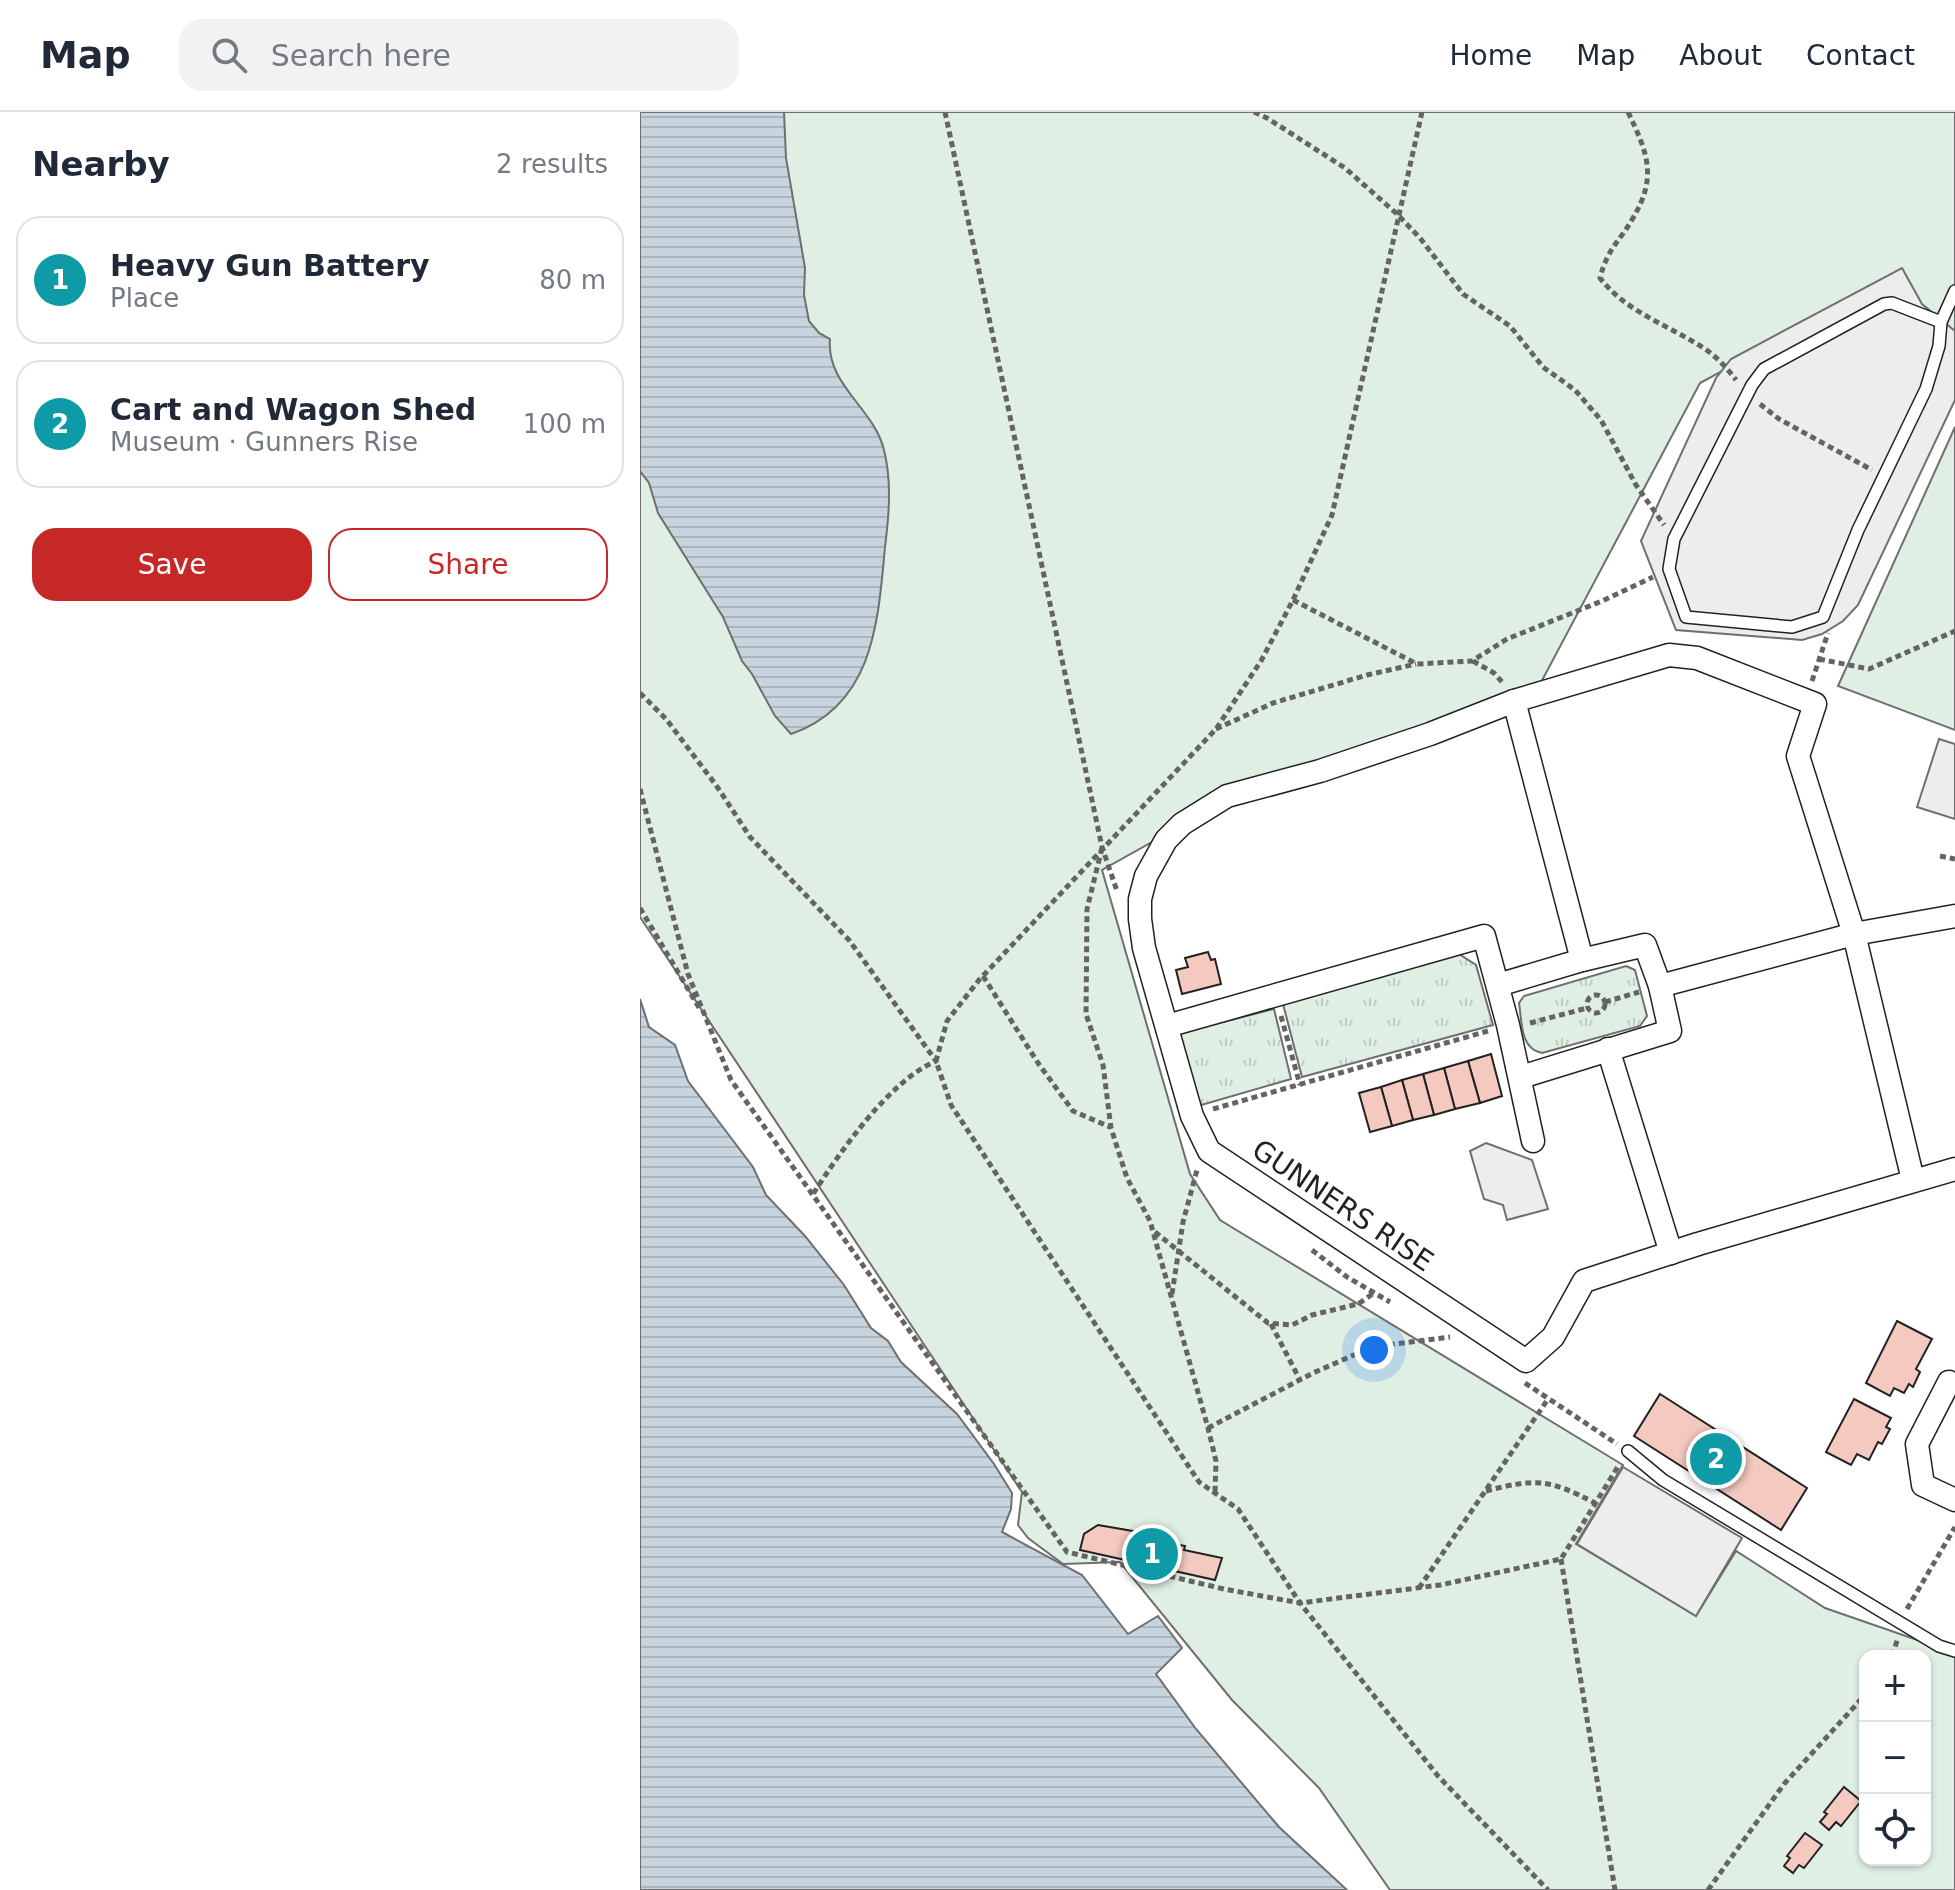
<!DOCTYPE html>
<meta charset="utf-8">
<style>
:root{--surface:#fff;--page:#f2f2f3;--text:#1f2937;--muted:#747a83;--line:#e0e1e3;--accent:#c62828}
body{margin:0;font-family:"DejaVu Sans",sans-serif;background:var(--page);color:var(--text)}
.controls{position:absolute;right:24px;bottom:24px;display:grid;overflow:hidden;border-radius:16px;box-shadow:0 2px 6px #0004}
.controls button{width:72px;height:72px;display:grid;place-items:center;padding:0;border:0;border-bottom:2px solid var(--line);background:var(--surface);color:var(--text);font:40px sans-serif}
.you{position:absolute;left:734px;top:1238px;width:28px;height:28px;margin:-20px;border:6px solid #fff;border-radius:50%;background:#1a73e8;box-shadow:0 0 0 12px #1a73e833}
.badge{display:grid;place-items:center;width:52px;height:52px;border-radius:50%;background:var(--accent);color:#fff;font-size:26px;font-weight:700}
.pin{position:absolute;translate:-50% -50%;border:4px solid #fff;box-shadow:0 2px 8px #0006}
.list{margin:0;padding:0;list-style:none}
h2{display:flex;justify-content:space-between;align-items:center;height:104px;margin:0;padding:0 32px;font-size:34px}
h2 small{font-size:26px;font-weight:400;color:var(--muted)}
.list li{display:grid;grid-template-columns:52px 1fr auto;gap:24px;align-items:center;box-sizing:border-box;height:128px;margin:0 16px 16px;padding:0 16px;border:2px solid var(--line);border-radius:24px}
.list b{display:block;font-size:30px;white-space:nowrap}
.list p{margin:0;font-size:26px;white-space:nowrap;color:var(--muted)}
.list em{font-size:26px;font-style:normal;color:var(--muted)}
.actions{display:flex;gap:16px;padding:24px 32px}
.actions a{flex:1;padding:18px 0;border:2px solid var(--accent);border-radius:24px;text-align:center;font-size:28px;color:var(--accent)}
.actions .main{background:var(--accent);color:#fff}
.icon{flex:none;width:44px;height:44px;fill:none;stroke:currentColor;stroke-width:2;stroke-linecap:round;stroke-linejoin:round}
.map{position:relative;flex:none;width:1315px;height:1778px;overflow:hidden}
header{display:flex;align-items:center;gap:48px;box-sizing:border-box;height:112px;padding:0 40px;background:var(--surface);border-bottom:2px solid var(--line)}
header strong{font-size:38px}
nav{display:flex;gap:44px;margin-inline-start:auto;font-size:28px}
.search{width:560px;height:72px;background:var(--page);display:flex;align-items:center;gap:20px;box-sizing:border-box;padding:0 28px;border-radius:24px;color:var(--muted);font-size:30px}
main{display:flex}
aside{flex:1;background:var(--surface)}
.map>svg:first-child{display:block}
.grass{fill:url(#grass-tufts);stroke:#6f6f6f;stroke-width:2}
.green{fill:#e0efe3;stroke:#6f6f6f;stroke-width:2;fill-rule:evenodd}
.parking{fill:#ededed;stroke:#6f6f6f;stroke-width:2}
.water{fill:url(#water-rules);stroke:#6f6f6f;stroke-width:2}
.building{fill:#f3c9c0;stroke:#222;stroke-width:2}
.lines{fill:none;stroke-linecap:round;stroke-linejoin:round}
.service-casing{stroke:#222;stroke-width:14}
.minor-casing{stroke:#222;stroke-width:25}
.path{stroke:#646464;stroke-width:5;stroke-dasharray:6 4;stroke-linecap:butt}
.service{stroke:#fff;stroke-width:11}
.minor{stroke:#fff;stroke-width:22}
.labels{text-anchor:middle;stroke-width:6;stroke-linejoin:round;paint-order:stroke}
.street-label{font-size:28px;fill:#222;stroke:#fff}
</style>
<header>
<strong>Map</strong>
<div class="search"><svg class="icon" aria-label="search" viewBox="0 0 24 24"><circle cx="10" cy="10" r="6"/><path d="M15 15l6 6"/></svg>Search here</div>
<nav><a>Home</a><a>Map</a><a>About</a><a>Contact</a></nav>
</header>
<main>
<aside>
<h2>Nearby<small>2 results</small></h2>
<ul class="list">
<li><span class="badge" style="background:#0f9aa8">1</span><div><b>Heavy Gun Battery</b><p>Place</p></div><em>80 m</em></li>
<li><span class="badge" style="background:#0f9aa8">2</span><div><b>Cart and Wagon Shed</b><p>Museum · Gunners Rise</p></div><em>100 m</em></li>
</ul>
<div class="actions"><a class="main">Save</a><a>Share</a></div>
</aside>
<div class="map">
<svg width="1315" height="1778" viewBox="0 0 1315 1778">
<defs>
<pattern id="grass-tufts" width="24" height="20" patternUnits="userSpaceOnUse" patternTransform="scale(2)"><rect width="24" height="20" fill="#e0efe3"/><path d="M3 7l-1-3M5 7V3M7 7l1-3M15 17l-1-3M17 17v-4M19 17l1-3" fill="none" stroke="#c0cdc2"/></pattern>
<pattern id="water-rules" width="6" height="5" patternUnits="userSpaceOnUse" patternTransform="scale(2)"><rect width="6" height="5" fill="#c7d3dd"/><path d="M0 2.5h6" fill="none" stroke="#abb5bd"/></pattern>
</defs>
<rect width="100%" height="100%" fill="#fff"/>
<!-- grass -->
<g class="grass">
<polygon points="819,842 836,853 853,913 662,965 643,892"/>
<path d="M 986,854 L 995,858 L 1007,904 L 1000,914 L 902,941 C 880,937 882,910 879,891 L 884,884 Z"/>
<polygon points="634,897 651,967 558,994 540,921"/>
</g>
<!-- green -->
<g class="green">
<path d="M 0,0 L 1315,0 L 1315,219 L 1230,179 L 1060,271 L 898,576 L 618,671 L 462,758 L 550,1062 L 580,1108 L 983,1353 L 936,1432 L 1056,1504 L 1096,1439 L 1185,1496 L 1315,1541 L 1315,1778 L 750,1778 L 679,1676 L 592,1588 L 480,1450 L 423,1452 L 388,1426 L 378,1413 L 382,1380 L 0,805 ZM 1225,1544 L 1285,1544 L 1285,1748 L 1225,1748 Z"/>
<polygon points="1315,315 1315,618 1198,574"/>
</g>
<!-- parking -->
<g class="parking">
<polygon points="1262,156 1282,192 1315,219 1315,288 1218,493 1203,509 1182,522 1162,528 1036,518 1001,429 1076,266 1091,247"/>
<polygon points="1299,627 1315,632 1315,707 1277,695"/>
<polygon points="846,1031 892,1048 908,1097 867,1108 863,1093 844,1087 830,1039"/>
<polygon points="983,1355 1102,1426 1056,1504 937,1432"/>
</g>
<!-- water -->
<g class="water">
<path d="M 0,0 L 144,0 L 146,46 L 165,156 L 164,183 L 169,209 L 179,221 L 190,227 C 186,273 234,296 244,338 C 252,370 249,403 245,435 C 238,510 234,593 151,622 L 135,604 L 112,562 L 102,549 L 83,505 L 18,401 L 9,371 L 0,359 Z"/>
<polygon points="0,887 9,915 35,933 48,969 113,1055 126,1083 165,1124 204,1173 231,1216 248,1229 261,1250 317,1302 354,1352 372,1381 371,1397 362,1420 442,1463 488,1522 518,1504 542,1536 516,1562 556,1617 639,1715 707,1778 0,1778"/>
</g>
<!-- building -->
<g class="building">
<polygon points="568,840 571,848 575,847 581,872 542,882 536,858 548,855 545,846"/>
<polygon points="851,942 862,984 840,991 828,949"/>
<polygon points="828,949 840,991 815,997 804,956"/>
<polygon points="804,956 815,997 794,1003 783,962"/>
<polygon points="783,962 794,1003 773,1008 762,968"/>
<polygon points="762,968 773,1008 752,1014 741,975"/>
<polygon points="741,975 752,1014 730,1020 719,981"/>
<polygon points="1257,1209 1292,1227 1276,1257 1280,1260 1273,1275 1269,1272 1264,1281 1254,1276 1250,1284 1226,1271"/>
<polygon points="1020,1282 1167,1376 1141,1418 994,1324"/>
<polygon points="1214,1287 1251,1306 1246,1315 1250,1317 1242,1332 1238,1330 1229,1348 1217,1342 1211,1353 1186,1340"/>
<polygon points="458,1413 510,1422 519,1434 520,1428 530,1431 530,1436 535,1432 545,1434 544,1438 582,1446 575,1468 440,1438 444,1422"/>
<polygon points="1204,1675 1221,1689 1201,1714 1196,1710 1189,1718 1180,1710 1187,1702 1184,1700"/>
<polygon points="1165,1721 1182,1733 1164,1756 1159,1753 1153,1761 1144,1754 1150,1746 1147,1744"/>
</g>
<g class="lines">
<!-- service casing -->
<g class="service-casing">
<g id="service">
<polyline points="1301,210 1252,191 1244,192 1124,257 1112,273 1034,427 1029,457 1046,505 1152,515 1183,505 1218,418 1286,277 1299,234 1301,210 1315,179"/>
<polyline points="988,1339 1023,1368 1299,1534 1315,1539"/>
</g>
</g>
<!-- minor casing -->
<g class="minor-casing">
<g id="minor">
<polyline points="874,589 942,848"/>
<polyline points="858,873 942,848 1005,833 1020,874 1030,919 881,965"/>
<polyline points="1020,874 1214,822 1315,804"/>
<polyline points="527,914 844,824 868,913 893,1029"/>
<polyline points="968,937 1031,1141"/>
<polyline points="1273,1068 1214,822 1158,644 1175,592 1057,546 1029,543 874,589 790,622 680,659 587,684 542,712 526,728 506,764 500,787 500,807 504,836 552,1004 569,1039 886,1249 913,1225 944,1169 1058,1132 1315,1057"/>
<polyline points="1309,1270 1277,1332 1283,1373 1315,1388"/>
</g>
</g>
<!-- path -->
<g class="path">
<polyline points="305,0 462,735 477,779"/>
<polyline points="614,0 627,6 705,56 757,102 780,126 823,182 870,214 903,255 935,278 961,308 996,373 1024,413"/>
<polyline points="782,0 692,403 653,488 621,549 576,617 339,868 307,909 296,949 311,993 559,1370 598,1397 660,1491 798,1664 908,1778"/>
<path d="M 988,0 C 1007,40 1018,64 993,106 C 979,131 968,135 960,166 C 987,201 1029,213 1065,237 C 1077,245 1087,256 1096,268"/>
<polyline points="1120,292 1139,307 1232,358"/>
<polyline points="653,488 777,552 832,549 867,527 962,489 1013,465"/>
<polyline points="1179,547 1229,557 1315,519"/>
<polyline points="833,549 854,561 863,571"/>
<polyline points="1172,569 1188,521"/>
<path d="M 0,581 L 26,607 L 76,673 L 110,725 L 209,828 L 296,949 C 249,969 200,1040 173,1082"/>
<polyline points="576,617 633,591 727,563 776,552"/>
<polyline points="0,677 48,862 91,968 427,1440 584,1477 660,1491 800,1473 921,1447 979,1353"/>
<polyline points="462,736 447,797 446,902 463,953 471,1016 487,1066 510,1109 568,1316 576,1349 575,1380"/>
<polyline points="1300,744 1315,747"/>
<polyline points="0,796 61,899"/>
<polyline points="343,864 398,951 433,999 470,1015"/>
<circle cx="956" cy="892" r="9"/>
<polyline points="965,890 999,880"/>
<polyline points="641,904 660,973"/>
<polyline points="890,911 947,896"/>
<polyline points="573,997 848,919"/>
<polyline points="515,1120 628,1211 652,1213 672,1203 718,1192 734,1181"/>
<polyline points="672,1138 707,1165 750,1190"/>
<polyline points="532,1182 543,1110 557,1058"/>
<polyline points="631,1212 660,1268"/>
<polyline points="885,1271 977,1332"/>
<polyline points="568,1316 673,1261 732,1235 810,1225"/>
<path d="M 846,1379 C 896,1366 909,1367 955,1391"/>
<polyline points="921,1447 975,1778"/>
<polyline points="779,1476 908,1287"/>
<polyline points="1267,1497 1315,1415"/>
<polyline points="1252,1544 1258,1526"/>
<polyline points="1068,1778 1144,1672 1225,1583"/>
</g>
<!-- service -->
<use href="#service" class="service"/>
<!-- minor -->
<use href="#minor" class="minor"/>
</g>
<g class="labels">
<!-- street labels -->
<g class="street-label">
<text transform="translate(703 1093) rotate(34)" y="10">GUNNERS RISE</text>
</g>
</g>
</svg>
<div class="controls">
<button>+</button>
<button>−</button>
<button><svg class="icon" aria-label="locate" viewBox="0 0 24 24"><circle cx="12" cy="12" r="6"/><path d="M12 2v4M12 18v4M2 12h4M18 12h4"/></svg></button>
</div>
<div class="you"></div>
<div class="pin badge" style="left:512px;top:1442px;background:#0f9aa8">1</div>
<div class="pin badge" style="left:1076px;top:1347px;background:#0f9aa8">2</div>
</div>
</main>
